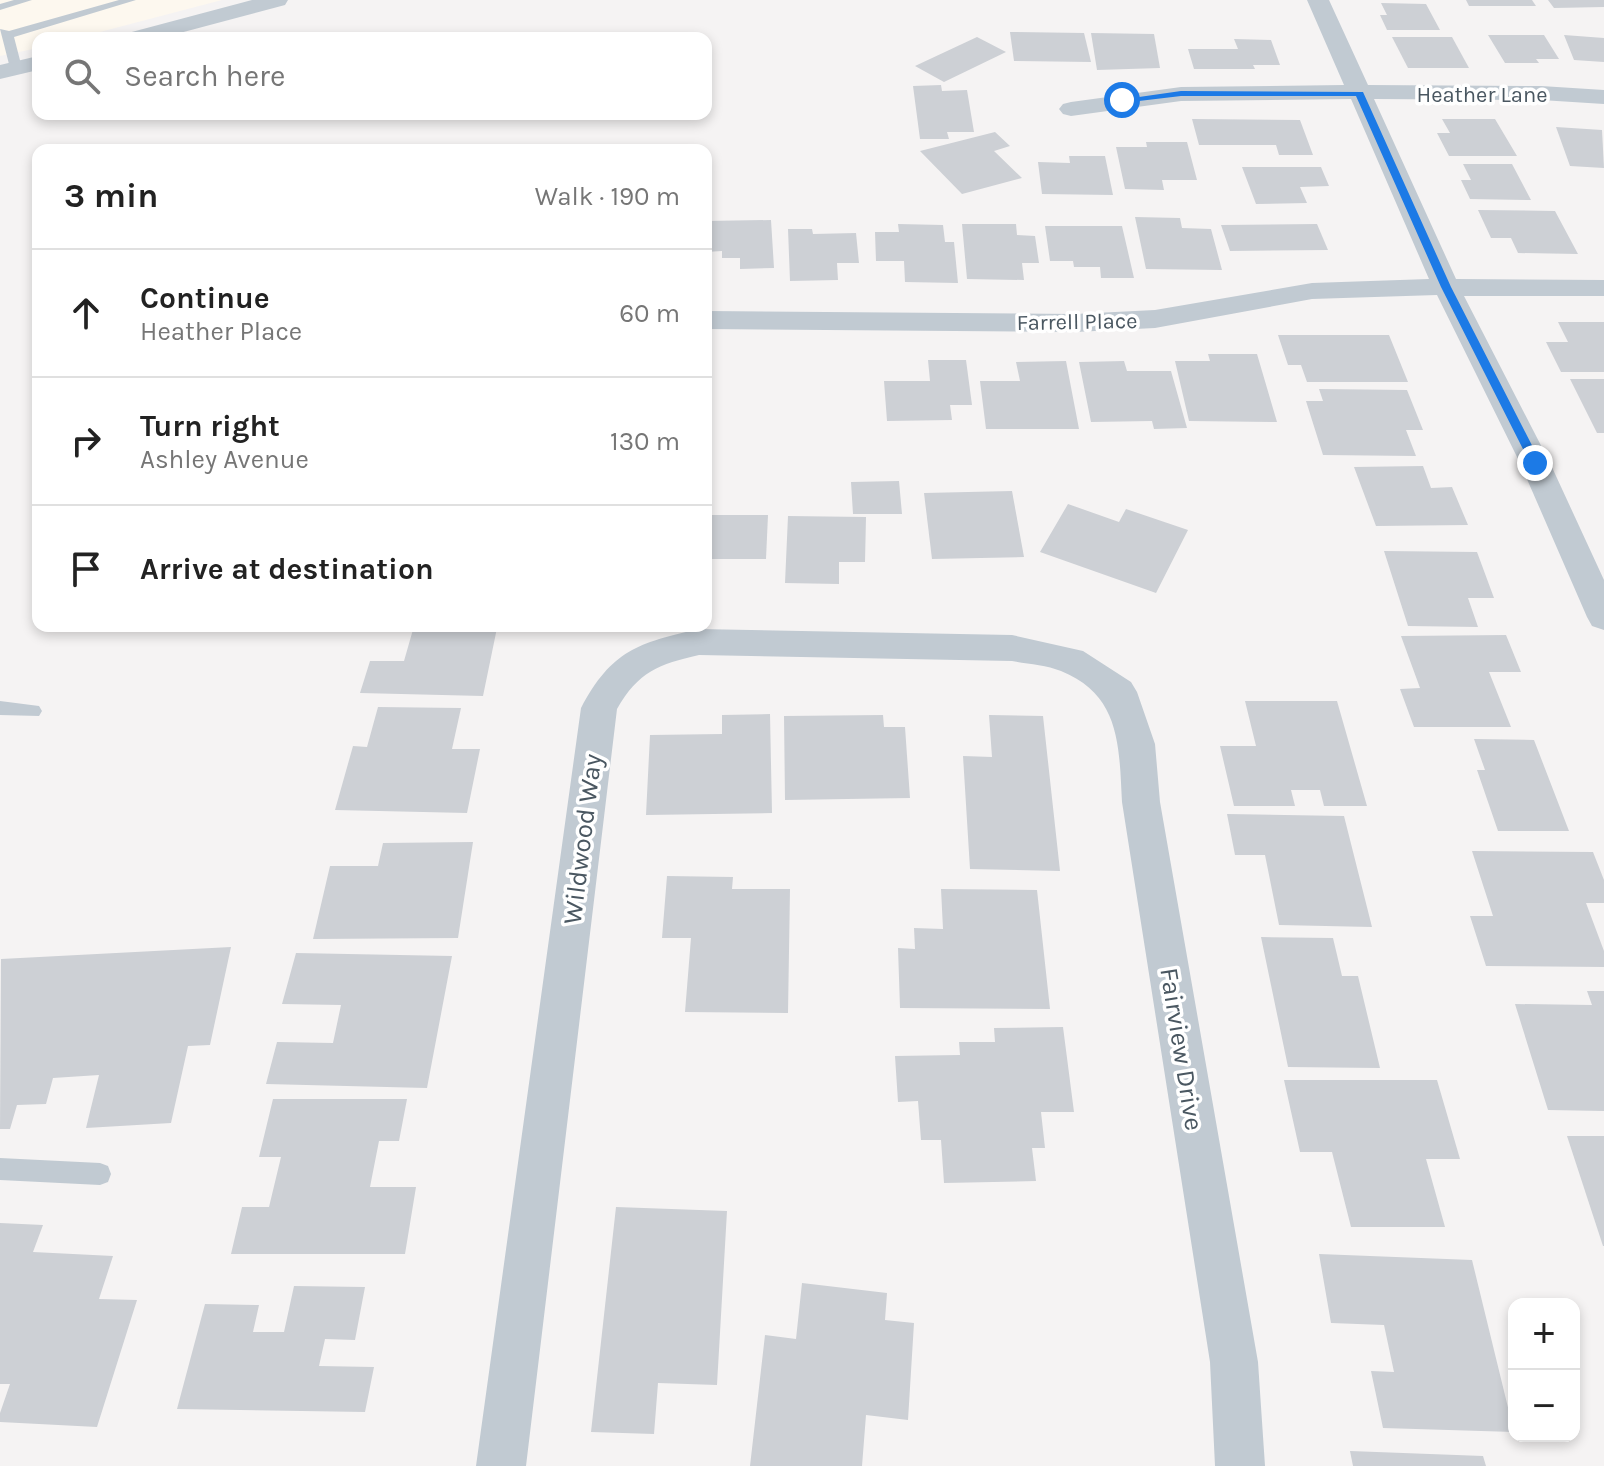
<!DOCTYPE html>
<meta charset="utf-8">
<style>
:root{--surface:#fff;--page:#f2f2f2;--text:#222;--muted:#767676;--line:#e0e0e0}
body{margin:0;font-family:Karla,sans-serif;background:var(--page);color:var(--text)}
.controls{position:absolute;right:24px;bottom:24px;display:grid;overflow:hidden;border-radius:16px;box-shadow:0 4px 12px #0003}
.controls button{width:72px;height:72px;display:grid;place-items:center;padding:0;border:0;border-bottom:2px solid var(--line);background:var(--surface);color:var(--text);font:40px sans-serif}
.stop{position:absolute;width:24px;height:24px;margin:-18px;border:6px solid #1c7ae6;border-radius:50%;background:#fff}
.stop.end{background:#1c7ae6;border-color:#fff;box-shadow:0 2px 8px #0008}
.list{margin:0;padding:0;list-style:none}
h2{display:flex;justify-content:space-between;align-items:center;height:104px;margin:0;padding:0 32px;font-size:34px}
h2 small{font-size:26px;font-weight:400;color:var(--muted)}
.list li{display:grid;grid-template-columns:52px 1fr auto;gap:24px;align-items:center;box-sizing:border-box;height:128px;padding:0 32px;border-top:2px solid var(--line)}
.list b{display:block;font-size:30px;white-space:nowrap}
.list p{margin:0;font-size:26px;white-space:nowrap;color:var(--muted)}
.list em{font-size:26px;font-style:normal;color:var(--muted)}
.icon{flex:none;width:44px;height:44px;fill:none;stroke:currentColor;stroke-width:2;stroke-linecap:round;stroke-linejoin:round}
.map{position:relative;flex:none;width:1604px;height:1466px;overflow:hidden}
.search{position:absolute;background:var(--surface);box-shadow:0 4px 12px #0003;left:32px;top:32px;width:680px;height:88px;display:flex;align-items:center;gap:20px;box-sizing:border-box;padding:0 28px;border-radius:16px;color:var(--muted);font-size:30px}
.panel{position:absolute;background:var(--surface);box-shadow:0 4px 12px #0003;left:32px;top:144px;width:680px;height:488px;border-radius:16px}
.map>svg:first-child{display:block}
.commercial{fill:#fdf8ef}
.building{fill:#cdd0d5}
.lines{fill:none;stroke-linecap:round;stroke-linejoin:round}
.service{fill:#c1cad2;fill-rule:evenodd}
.minor{fill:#c1cad2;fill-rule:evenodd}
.route{fill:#1c7ae6}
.labels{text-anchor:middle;stroke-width:7;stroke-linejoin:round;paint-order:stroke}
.far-street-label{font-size:22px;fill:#4a5761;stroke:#fff}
.street-label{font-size:26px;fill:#4a5761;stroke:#fff}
</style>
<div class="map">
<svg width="1604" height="1466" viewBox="0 0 1604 1466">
<rect width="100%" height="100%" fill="#f5f3f3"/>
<!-- commercial -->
<polygon class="commercial" points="0,0 222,0 77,38 38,38 38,48 0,56"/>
<!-- building -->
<g class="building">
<polygon points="1466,0 1532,0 1536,6 1469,6"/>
<polygon points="1548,0 1604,0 1604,7 1554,8"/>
<polygon points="1381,3 1426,4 1440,30 1387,30 1380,15 1387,15"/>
<polygon points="1010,32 1084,33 1091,62 1014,61"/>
<polygon points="1091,33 1154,34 1160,68 1097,70"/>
<polygon points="1488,35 1544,35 1559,59 1536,59 1539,63 1505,63"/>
<polygon points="1564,35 1604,38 1604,62 1574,60"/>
<polygon points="977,37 1006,52 944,82 915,66"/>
<polygon points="1392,37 1452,37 1469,68 1408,68"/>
<polygon points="1234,39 1271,40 1280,65 1253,65 1255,69 1194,69 1188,49 1238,49"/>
<polygon points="941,85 942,91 967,90 974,132 947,132 949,139 920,139 913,86"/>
<polygon points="1192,119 1300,120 1313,155 1279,155 1276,145 1199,145"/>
<polygon points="1442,119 1495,119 1517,156 1449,156 1437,133 1450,133"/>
<polygon points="1556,127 1602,130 1604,168 1570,166"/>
<polygon points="995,132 1010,146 994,151 1022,178 962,194 920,151"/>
<polygon points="1146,142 1187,142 1197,180 1162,180 1164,190 1125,189 1116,147 1147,147"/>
<polygon points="1069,156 1105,156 1113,195 1042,194 1038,162 1070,163"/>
<polygon points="1463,164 1512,164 1531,200 1470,199 1461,180 1471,180"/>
<polygon points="1242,167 1321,167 1329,186 1300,187 1307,203 1256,204"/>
<polygon points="1478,210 1555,211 1578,254 1518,253 1511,238 1491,238"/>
<polygon points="1135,217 1180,218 1182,228 1211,229 1222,270 1146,269"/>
<polygon points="771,220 774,268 740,269 740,258 722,258 722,251 706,252 706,221"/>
<polygon points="898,224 943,225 945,242 954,242 958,283 905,282 904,261 876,261 875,232 899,232"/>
<polygon points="962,224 1016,224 1017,235 1035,236 1039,263 1022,263 1024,280 967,279"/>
<polygon points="1317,224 1328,250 1230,251 1221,225"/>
<polygon points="1045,226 1122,226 1134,278 1101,278 1100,267 1074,267 1073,261 1050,261"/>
<polygon points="788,229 812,229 813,234 856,233 859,263 837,263 838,280 790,281"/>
<polygon points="1558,322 1604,322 1604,372 1561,372 1546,342 1568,342"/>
<polygon points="1278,335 1389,335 1408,382 1307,382 1301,365 1288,365"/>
<polygon points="1208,354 1257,354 1277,422 1189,421 1175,361 1210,361"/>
<polygon points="928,360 966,360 972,405 950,405 952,420 887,421 884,381 930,381"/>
<polygon points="1066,361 1079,429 986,429 980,381 1020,381 1016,362"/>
<polygon points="1124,361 1127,371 1171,371 1187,428 1154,429 1152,421 1091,422 1079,362"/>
<polygon points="1570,379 1604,379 1604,433 1597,433"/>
<polygon points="1319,389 1407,390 1423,430 1406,430 1416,456 1323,455 1306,401 1323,401"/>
<polygon points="1423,466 1431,488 1452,487 1468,525 1376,526 1354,467"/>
<polygon points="899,481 902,514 853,514 851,482"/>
<polygon points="1012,491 1024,557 932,559 924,493"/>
<polygon points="1068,504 1119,522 1126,509 1188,530 1156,593 1040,552"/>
<polygon points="706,515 768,515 766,559 706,559"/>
<polygon points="788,516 866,517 865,562 839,562 839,584 785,583"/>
<polygon points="1384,551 1477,552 1494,598 1468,598 1478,627 1408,626"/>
<polygon points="414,626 497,628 483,696 360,693 370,661 404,661"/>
<polygon points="1506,635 1521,672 1489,672 1511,727 1414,727 1400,689 1420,688 1401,636"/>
<polygon points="1245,701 1337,701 1367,806 1324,806 1320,790 1291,790 1295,806 1234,806 1220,746 1256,746"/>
<polygon points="378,707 461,708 452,749 480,749 467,813 335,810 353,746 367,747"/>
<polygon points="770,714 772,813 646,815 650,735 722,734 722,715"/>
<polygon points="883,715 884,727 905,727 910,798 785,800 784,716"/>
<polygon points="989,715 1043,716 1060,871 970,869 963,756 992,757"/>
<polygon points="1474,739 1534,740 1569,831 1498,831 1477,770 1485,770"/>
<polygon points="1227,814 1344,816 1372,927 1279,925 1265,855 1235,855"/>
<polygon points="473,842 458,938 313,939 330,866 378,866 383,843"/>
<polygon points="1472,851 1593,852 1604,880 1604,903 1586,903 1604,951 1604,967 1486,966 1470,916 1493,916"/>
<polygon points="667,876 733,877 732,889 790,889 788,1013 685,1012 691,938 662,938"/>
<polygon points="941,889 1037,890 1050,1009 900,1008 898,948 915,949 914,928 943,929"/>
<polygon points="1261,937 1333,938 1342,976 1358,976 1380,1068 1288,1067"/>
<polygon points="231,947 210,1045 188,1046 171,1123 86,1128 99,1075 53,1078 46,1104 17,1105 10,1129 0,1129 1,959"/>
<polygon points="296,953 452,956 427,1088 266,1084 277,1042 333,1043 341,1005 282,1004"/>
<polygon points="1587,991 1604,991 1604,1111 1548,1110 1515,1004 1592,1005"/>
<polygon points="1063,1027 1074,1112 1041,1112 1045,1148 1032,1148 1036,1181 944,1183 941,1140 921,1140 918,1101 898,1102 895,1056 960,1055 959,1042 995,1042 994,1028"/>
<polygon points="1284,1080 1437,1080 1460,1159 1426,1159 1445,1227 1351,1227 1332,1152 1300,1152"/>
<polygon points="273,1099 407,1099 399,1141 379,1141 370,1187 416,1187 405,1254 231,1254 242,1207 269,1207 281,1157 259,1157"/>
<polygon points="1567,1136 1604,1136 1604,1246 1603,1246"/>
<polygon points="616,1207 727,1211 717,1385 658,1383 654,1434 591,1432"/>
<polygon points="0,1223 43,1225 33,1252 113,1256 99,1299 137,1300 97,1427 0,1422 0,1413 10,1384 0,1384"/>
<polygon points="1319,1254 1472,1260 1514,1432 1383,1428 1371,1371 1394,1372 1384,1325 1331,1323"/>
<polygon points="802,1283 887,1293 885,1320 914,1323 908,1420 866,1415 862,1466 750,1466 765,1335 796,1339"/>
<polygon points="294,1286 365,1287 355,1340 325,1339 319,1366 374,1367 365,1412 177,1409 205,1304 259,1305 253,1332 284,1332"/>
<polygon points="1350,1451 1483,1456 1486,1466 1353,1466"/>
</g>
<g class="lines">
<!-- service -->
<g class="service">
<polygon points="14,0 32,0 0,10 0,4"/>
<polygon points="119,0 136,0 14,37 22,68 16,71 10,68 0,29 9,31"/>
<polygon points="0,701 39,706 42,711 39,716 0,715"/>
<polygon points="0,1158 100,1163 108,1166 111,1174 108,1182 100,1185 0,1180"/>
</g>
<!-- minor -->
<g class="minor">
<polygon points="252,0 288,0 285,5 161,38 125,38 128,33"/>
<polygon points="1307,0 1329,0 1368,85 1541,86 1604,90 1604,104 1541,100 1374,99 1456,279 1604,280 1604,296 1464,296 1550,463 1604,580 1604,630 1592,626 1587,617 1520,463 1437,295 1312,299 1155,328 1075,332 706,329 706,311 1075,314 1155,310 1312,283 1429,279 1351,99 1181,101 1071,116 1063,114 1059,109 1063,104 1071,102 1181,87 1344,85"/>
<polygon points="38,56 38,70 0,79 0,65"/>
<path d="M 699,629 L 1012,635 L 1083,651 L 1131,682 L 1137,692 L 1155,744 L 1160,802 L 1258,1362 L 1265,1466 L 1215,1466 L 1210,1362 L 1122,802 C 1119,747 1121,695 1061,671 C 1046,665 1028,664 1012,661 L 699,655 C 659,664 638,672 617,709 L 526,1466 L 476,1466 L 581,708 C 612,650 638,643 699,629 Z"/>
</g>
</g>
<!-- route -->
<polygon class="route" points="1181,91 1363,92 1451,287 1541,463 1539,466 1530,463 1441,287 1356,96 1181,96 1122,103 1118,100"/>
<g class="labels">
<!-- far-street labels -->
<g class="far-street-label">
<text x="1482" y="102">Heather Lane</text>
<text transform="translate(1077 321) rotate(-1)" y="8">Farrell Place</text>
</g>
<!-- street labels -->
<g class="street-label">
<text transform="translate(582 839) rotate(-83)" y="9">Wildwood Way</text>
<text transform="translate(1182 1049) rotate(81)" y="9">Fairview Drive</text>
</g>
</g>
</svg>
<div class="controls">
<button>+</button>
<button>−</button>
</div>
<div class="stop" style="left:1122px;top:100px"></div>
<div class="stop end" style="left:1535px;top:463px"></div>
<div class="search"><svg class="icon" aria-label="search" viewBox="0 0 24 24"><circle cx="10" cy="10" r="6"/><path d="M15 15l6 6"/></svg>Search here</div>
<section class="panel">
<h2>3 min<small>Walk · 190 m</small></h2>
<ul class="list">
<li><svg class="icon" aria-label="ahead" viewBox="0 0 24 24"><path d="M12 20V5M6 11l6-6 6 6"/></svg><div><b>Continue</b><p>Heather Place</p></div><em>60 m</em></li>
<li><svg class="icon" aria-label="right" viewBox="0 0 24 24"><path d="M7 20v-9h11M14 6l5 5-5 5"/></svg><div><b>Turn right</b><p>Ashley Avenue</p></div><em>130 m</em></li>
<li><svg class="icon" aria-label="arrive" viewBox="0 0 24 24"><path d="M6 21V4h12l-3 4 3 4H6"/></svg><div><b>Arrive at destination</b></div></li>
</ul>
</section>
</div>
